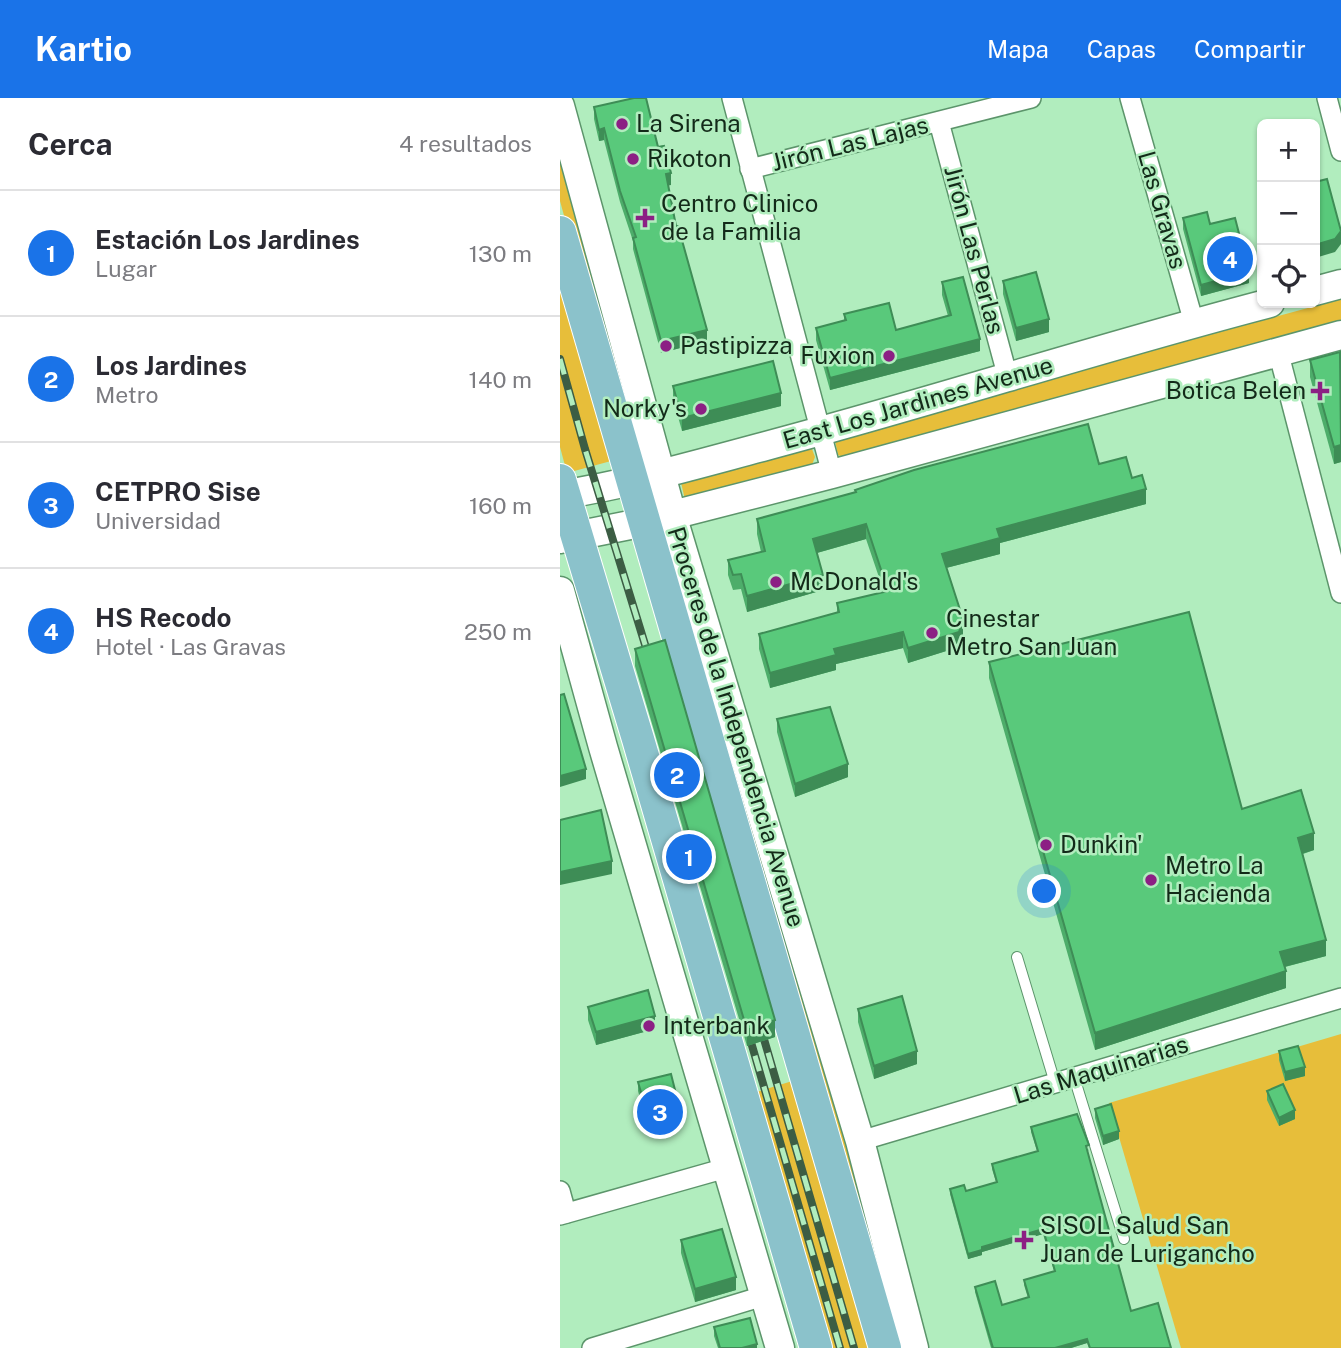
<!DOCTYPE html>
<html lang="es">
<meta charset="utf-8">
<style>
:root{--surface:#fff;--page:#f2f2f3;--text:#2b2b33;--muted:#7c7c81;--line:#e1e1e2;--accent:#1a73e8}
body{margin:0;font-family:"Public Sans",sans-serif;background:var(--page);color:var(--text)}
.controls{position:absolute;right:21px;top:21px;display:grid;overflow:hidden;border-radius:10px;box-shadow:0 2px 5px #0004}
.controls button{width:63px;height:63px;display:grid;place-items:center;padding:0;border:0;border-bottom:2px solid var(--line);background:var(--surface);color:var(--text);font:35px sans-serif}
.you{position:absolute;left:485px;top:794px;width:24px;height:24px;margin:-18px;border:5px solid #fff;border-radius:50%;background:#1a73e8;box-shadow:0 0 0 10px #1a73e833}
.badge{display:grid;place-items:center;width:46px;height:46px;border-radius:50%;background:var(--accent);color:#fff;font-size:23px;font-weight:700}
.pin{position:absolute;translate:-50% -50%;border:4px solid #fff;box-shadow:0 2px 7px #0006}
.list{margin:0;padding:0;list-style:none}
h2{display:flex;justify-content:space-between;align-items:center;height:91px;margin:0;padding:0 28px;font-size:30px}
h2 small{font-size:23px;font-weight:400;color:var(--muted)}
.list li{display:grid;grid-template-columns:46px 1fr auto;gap:21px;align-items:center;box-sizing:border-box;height:126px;padding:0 28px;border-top:2px solid var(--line)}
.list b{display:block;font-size:26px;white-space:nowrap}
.list p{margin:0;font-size:23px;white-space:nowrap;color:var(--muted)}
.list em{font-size:23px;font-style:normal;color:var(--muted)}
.icon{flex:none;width:38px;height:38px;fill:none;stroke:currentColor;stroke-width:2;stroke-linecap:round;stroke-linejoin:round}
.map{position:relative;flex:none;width:781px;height:1250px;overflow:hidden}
header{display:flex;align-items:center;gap:42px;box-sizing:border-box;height:98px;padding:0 35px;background:var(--accent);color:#fff}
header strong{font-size:33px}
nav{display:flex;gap:38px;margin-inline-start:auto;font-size:24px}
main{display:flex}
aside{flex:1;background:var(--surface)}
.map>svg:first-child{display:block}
.green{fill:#e7be3a}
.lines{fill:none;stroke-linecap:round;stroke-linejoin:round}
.service-casing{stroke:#5c956b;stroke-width:12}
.minor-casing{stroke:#5c956b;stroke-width:22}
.secondary-casing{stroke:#5c956b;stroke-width:31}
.primary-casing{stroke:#fff;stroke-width:34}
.service{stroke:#fff;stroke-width:10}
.minor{stroke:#fff;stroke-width:19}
.secondary{stroke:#fff;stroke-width:28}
.primary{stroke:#8bc2cb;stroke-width:32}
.rail-casing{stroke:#3c5d44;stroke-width:8}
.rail{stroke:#b1edbe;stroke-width:5;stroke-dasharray:16;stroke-linecap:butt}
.wall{fill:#4dad6a}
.shaded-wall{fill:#3e8d56}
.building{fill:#59c97b;stroke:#3e8d56;stroke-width:2}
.poi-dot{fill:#8c2084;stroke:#b1edbe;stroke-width:2.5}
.labels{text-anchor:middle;stroke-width:5;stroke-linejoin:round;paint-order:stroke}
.poi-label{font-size:24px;fill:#132a19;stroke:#b1edbe;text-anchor:start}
.street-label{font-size:24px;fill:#132a19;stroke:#b1edbe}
</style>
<header>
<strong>Kartio</strong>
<nav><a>Mapa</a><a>Capas</a><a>Compartir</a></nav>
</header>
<main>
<aside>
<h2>Cerca<small>4 resultados</small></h2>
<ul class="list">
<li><span class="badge">1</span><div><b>Estación Los Jardines</b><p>Lugar</p></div><em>130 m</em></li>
<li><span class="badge">2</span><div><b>Los Jardines</b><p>Metro</p></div><em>140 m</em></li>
<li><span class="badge">3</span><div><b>CETPRO Sise</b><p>Universidad</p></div><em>160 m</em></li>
<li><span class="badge">4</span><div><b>HS Recodo</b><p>Hotel · Las Gravas</p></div><em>250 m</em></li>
</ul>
</aside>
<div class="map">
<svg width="781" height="1250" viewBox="0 0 781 1250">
<rect width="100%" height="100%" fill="#b1edbe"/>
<!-- green -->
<g class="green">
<polygon points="0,58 80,357 71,361 0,103"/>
<polygon points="0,187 51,363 7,375 0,349"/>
<polygon points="781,201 781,223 283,359 278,357 275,343 279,337"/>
<polygon points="244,349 252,351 255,359 252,367 125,402 120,380"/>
<polygon points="210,779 348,1250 334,1250 200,783"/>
<polygon points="781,936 781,1250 621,1250 549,1005"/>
<polygon points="239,981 314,1250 266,1250 193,995"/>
</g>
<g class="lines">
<!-- service casing -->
<g class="service-casing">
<g id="service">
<polyline points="457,859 495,985"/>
<polyline points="514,979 564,1141"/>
</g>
</g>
<!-- minor casing -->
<g class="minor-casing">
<g id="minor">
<polyline points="172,0 272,376"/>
<polyline points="570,0 634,225"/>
<polyline points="767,0 781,53"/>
<polyline points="379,24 448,280"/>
<polyline points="190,71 471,0"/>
<polyline points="718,253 781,495"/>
<polyline points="300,1043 781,900"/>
<polyline points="0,1093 6,1115"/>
<polyline points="0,1117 166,1070"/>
<polyline points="32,1250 203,1198"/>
</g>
</g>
<!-- secondary casing -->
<g class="secondary-casing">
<g id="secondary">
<polyline points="0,8 112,417 300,1043 354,1250"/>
<polyline points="755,193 781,186"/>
<path d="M 0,397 C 70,386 138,366 206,348 C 375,303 541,249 710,205"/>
<polyline points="0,441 85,424 272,376 781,237"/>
<polyline points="0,493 43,649 220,1250"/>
</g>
</g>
<!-- primary casing -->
<g class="primary-casing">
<g id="primary">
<polyline points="0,134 325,1250"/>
<polyline points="0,382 78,641 256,1250"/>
</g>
</g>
<!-- service -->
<use href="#service" class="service"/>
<!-- minor -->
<use href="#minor" class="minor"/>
<!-- secondary -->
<use href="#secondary" class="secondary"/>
<!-- primary -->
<use href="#primary" class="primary"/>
<!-- rail casing -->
<g class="rail-casing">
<g id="rail">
<polyline points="0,261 25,351 91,566"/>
<polyline points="199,924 294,1250"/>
<polyline points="186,927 280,1250"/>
</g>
</g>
<!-- rail -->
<use href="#rail" class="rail"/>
</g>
<!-- wall -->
<g class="wall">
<polygon points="34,9 98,49 111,87 108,87 116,128 147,243 101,255 73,151 73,143 60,104 44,42 39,43 34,21"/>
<polygon points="623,120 650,126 689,185 641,198 623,131"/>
<polygon points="443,183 489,234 456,243 443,196"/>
<polygon points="382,184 420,253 270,292 256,242 256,230 284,223 284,216 336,232 388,218 382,197"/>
<polygon points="781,256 781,364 774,366 750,279 750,262"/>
<polygon points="113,288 221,308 122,333 113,301"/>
<polygon points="539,366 572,380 586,406 440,445 440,456 386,470 403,536 399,549 348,565 343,550 276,566 276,572 210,590 199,551 199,536 277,515 277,505 324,494 306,441 257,455 263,492 187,514 181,491 173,492 168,477 168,462 201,454 197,436 197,421 295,394 295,392"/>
<polygon points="75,551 215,939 187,948 75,568"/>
<polygon points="429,564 754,752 743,756 766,858 725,869 726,890 535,952 429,580"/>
<polygon points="217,621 288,679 235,699 217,634"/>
<polygon points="28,909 95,931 36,947 28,922"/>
<polygon points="298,911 357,966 314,981 298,924"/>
<polygon points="719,953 745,978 725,983 719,962"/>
<polygon points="78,984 117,1009 85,1017 78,993"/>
<polygon points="707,993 735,1021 719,1028 707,1002"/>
<polygon points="535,1011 559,1041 543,1047 535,1020"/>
<polygon points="471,1029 529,1052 527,1053 571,1213 611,1250 529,1250 527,1245 511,1250 431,1250 415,1194 415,1189 442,1207 468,1200 464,1187 464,1182 494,1173 483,1136 422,1154 422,1157 408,1161 390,1096 390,1091 406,1093 436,1084 432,1071 432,1066 477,1053 471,1034"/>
<polygon points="121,1142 176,1192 135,1204 121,1155"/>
<polygon points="154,1229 197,1250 158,1250 154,1238"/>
</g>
<!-- shaded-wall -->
<g class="shaded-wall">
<polygon points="44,30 44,42 39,43 39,32"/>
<polygon points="111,75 111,87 106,88 106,76"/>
<polygon points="781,133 781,146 775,154 755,160 755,147"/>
<polygon points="689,174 689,185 641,198 641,187"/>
<polygon points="489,221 489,234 456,243 456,230"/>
<polygon points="147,232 147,243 101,255 101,243"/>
<polygon points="420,241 420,253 270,292 270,280"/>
<polygon points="221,295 221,308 122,333 122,320"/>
<polygon points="781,347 781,364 774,366 774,349"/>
<polygon points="586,391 586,406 440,445 440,456 382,471 382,456 437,431"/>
<polygon points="306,426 306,441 253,456 253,441"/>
<polygon points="263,477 263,492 187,514 187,498"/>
<polygon points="403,521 403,536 399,549 348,565 348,550"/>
<polygon points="343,534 343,550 276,566 276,572 210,590 210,575 274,551"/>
<polygon points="288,666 288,679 235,699 235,686"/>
<polygon points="26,671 26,681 0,689 0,678"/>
<polygon points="754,735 754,752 738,757 738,740"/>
<polygon points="52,763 52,776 0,787 0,774"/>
<polygon points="766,842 766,858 720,870 720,854"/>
<polygon points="726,873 726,890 535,952 535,935"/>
<polygon points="95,918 95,931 36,947 36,934"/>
<polygon points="215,922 215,939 187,948 187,932"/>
<polygon points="357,953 357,966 314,981 314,968"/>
<polygon points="745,969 745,978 725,983 725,974"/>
<polygon points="117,1000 117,1009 85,1017 85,1008"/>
<polygon points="735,1012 735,1021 719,1028 719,1020"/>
<polygon points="559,1033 559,1041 543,1047 543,1038"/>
<polygon points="483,1131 483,1136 422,1154 422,1157 408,1161 408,1156 422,1149"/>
<polygon points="176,1179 176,1192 135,1204 135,1191"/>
<polygon points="527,1241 527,1245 511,1250 495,1250"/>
<polygon points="197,1246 197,1250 182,1250"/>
</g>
<!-- building -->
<g class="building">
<polygon points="74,0 86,0 98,49 104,48 111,75 106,76 116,128 118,128 147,232 101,243 73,140 76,139 60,93 44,30 39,32 34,9"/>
<polygon points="767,81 781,133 775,141 755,147 755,84"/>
<polygon points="647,114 650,126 675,120 689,174 641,187 623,120"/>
<polygon points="476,174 489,221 456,230 443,183"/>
<polygon points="403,179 420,241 270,280 256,230 286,222 284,216 329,205 336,232 391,217 382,184"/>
<polygon points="780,254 781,347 774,349 750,262"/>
<polygon points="213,263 221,295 122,320 113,288"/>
<polygon points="528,326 539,366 566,359 572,380 582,377 586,391 437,431 440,440 382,456 403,521 399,534 348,550 343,534 274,551 276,557 210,575 199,536 279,514 277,505 328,493 306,426 253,441 263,477 187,498 181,476 173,477 168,462 205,453 197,421 296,394 295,392 354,372"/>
<polygon points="629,514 682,711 741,692 754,735 738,740 766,842 720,854 726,873 535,935 429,564"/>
<polygon points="105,542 215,922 187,932 75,551"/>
<polygon points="4,596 26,671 0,678 0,597"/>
<polygon points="270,609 288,666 235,686 217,621"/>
<polygon points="41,712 52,763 0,774 0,722"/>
<polygon points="88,892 95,918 36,934 28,909"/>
<polygon points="342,898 357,953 314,968 298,911"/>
<polygon points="738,948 745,969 725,974 719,953"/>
<polygon points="111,976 117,1000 85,1008 78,984"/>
<polygon points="723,986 735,1012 719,1020 707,993"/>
<polygon points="551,1006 559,1033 543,1038 535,1011"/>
<polygon points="517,1016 529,1047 526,1048 571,1213 598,1205 611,1250 530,1250 527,1241 495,1250 433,1250 415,1189 435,1183 442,1207 469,1199 464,1182 495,1173 483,1131 422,1149 422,1152 408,1156 390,1091 404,1087 406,1093 437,1084 432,1066 478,1053 471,1029"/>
<polygon points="162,1131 176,1179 135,1191 121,1142"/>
<polygon points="190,1220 197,1246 182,1250 160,1250 154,1229"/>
</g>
<!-- markers -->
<g class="poi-dot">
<circle cx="62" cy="26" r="7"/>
<circle cx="73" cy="61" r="7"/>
<path d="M81.5 109.5h7v7h7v7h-7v7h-7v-7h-7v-7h7z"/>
<circle cx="106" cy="248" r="7"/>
<circle cx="329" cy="258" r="7"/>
<path d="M756.5 282.5h7v7h7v7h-7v7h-7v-7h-7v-7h7z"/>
<circle cx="141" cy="311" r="7"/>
<circle cx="216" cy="484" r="7"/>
<circle cx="372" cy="535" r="7"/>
<circle cx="486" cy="747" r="7"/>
<circle cx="591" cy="782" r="7"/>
<circle cx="89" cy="928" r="7"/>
<path d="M460.5 1131.5h7v7h7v7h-7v7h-7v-7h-7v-7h7z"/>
</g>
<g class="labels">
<!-- poi labels -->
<g class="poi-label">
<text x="76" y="34">La Sirena</text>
<text x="87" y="69">Rikoton</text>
<text x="101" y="114">Centro Clinico<tspan x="101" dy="28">de la Familia</tspan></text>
<text x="120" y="256">Pastipizza</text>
<text x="315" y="266" text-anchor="end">Fuxion</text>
<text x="746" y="301" text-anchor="end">Botica Belen</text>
<text x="127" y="319" text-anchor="end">Norky's</text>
<text x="230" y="492">McDonald's</text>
<text x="386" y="529">Cinestar<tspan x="386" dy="28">Metro San Juan</tspan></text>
<text x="500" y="755">Dunkin'</text>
<text x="605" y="776">Metro La<tspan x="605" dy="28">Hacienda</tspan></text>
<text x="103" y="936">Interbank</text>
<text x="480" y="1136">SISOL Salud San<tspan x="480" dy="28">Juan de Lurigancho</tspan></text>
</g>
<!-- street labels -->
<g class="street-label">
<text transform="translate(290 46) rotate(-14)" y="8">Jirón Las Lajas</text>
<text transform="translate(602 112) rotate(74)" y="8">Las Gravas</text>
<text transform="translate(414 152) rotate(75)" y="8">Jirón Las Perlas</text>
<text transform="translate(358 305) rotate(-16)" y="8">East Los Jardines Avenue</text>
<text transform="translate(176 629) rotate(73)" y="8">Proceres de la Independencia Avenue</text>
<text transform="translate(541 972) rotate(-17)" y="8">Las Maquinarias</text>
</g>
</g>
</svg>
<div class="controls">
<button>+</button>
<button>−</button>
<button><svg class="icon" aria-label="locate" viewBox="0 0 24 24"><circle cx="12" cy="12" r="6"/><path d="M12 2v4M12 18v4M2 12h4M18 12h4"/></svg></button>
</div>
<div class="you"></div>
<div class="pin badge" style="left:129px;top:759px">1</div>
<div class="pin badge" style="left:117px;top:677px">2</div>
<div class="pin badge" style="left:100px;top:1014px">3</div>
<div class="pin badge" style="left:670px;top:161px">4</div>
</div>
</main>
